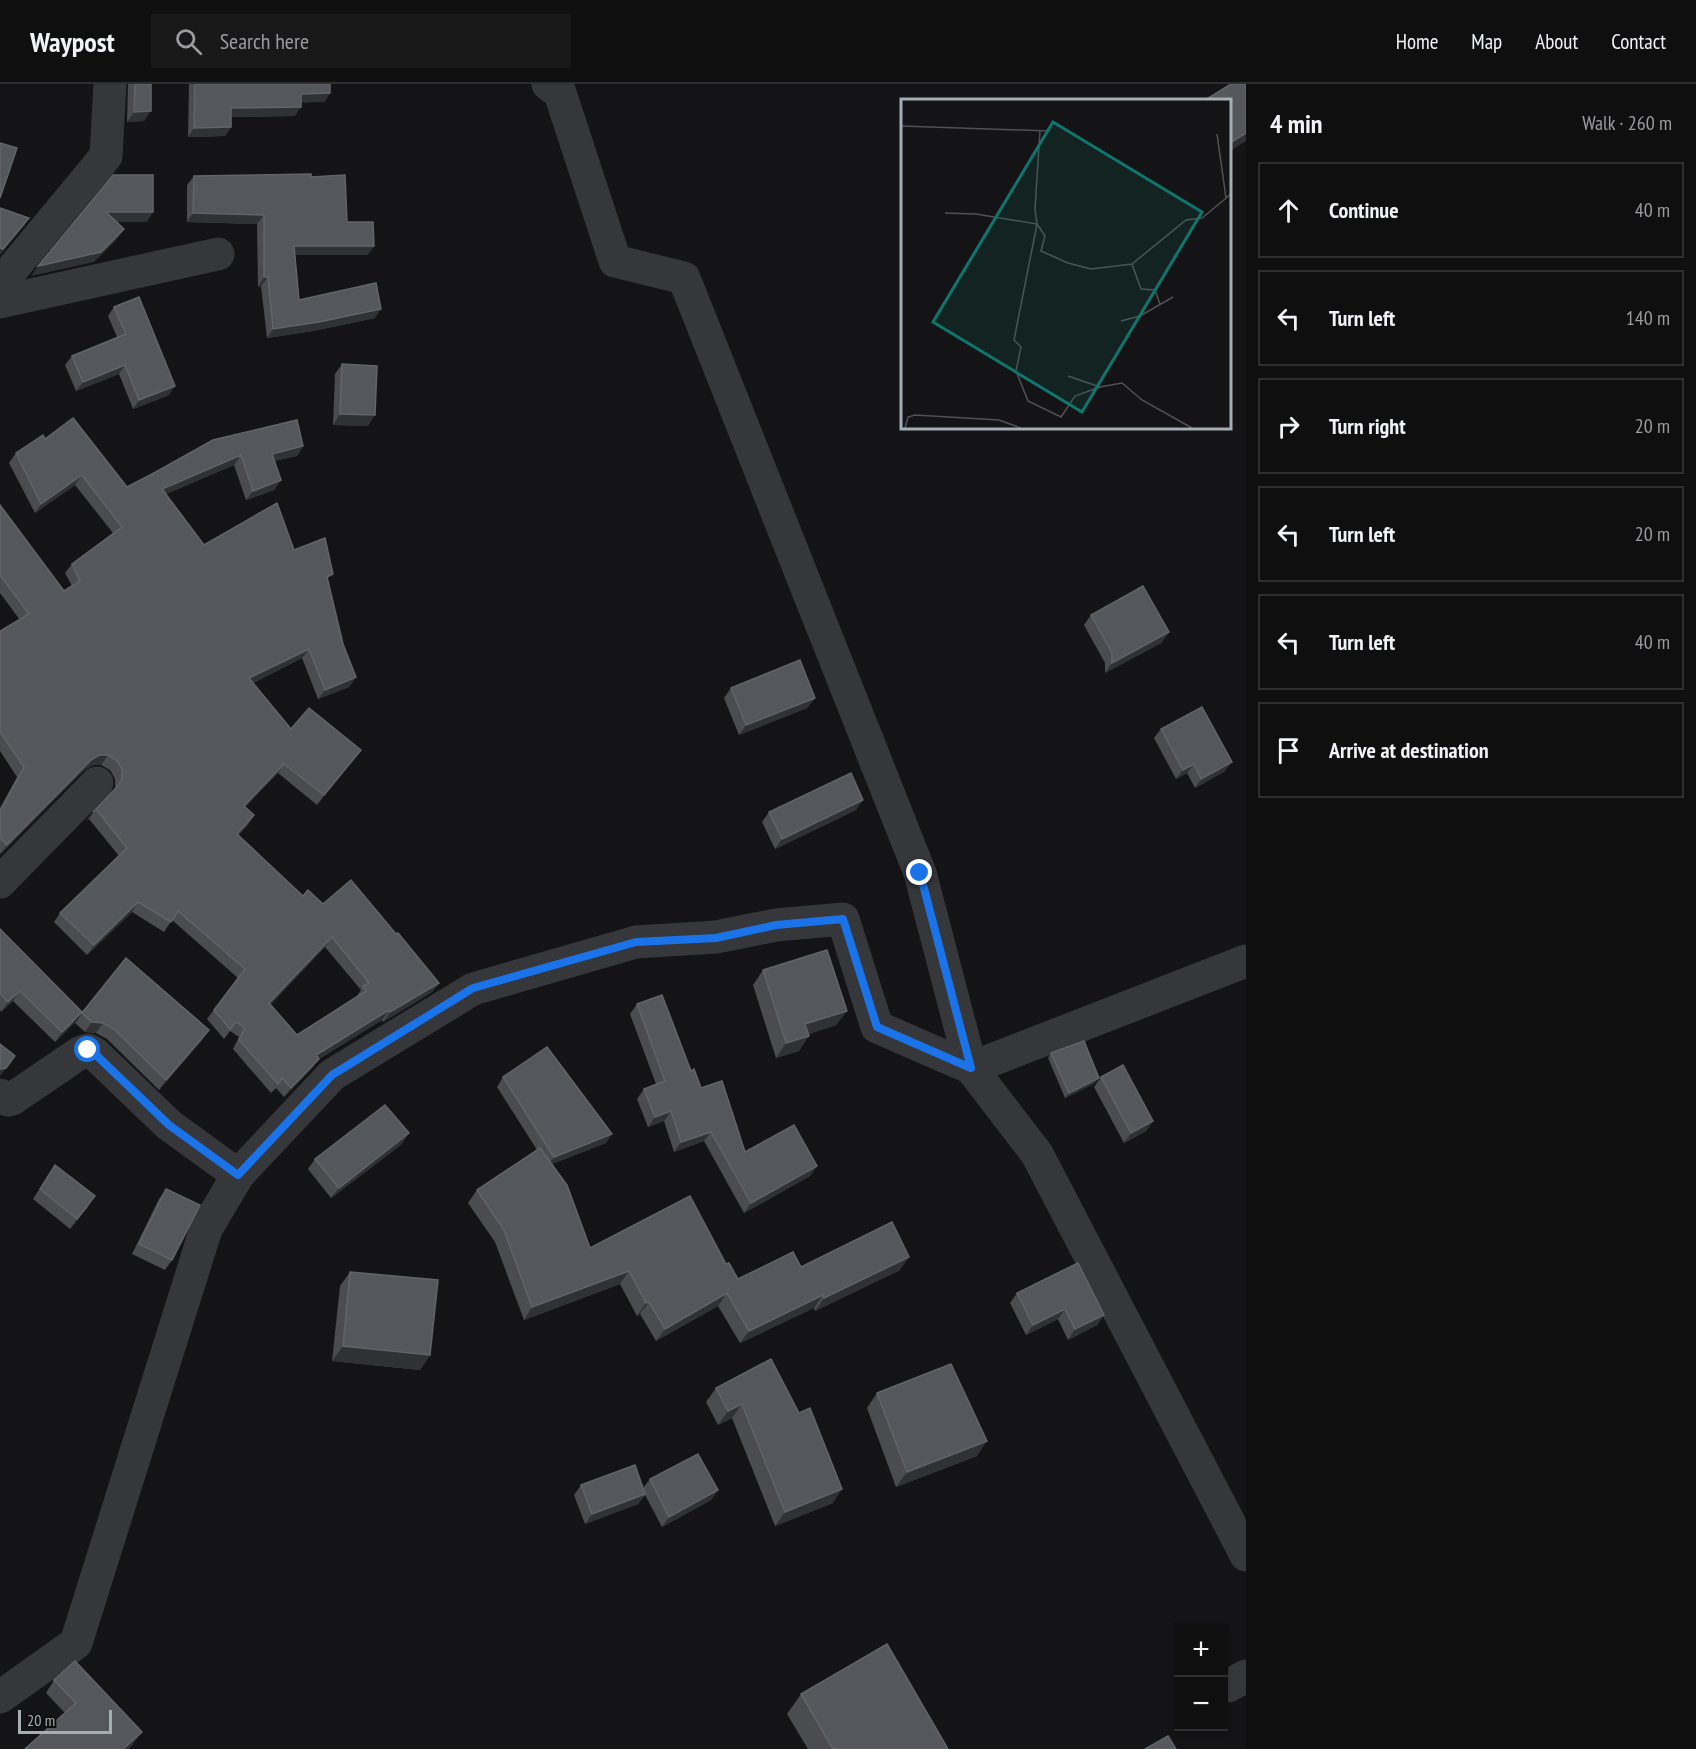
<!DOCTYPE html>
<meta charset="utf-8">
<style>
:root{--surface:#0f0f10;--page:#181819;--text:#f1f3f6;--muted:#9b9c9f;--line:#2f2f30}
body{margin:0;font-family:"PT Sans Narrow",sans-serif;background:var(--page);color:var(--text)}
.controls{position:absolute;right:18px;bottom:18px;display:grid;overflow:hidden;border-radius:0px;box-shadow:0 2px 4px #0004}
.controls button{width:54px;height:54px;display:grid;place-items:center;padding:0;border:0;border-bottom:2px solid var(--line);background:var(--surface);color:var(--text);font:30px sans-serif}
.scale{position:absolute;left:18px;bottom:15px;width:94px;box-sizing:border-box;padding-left:6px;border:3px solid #a6aeb5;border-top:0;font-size:16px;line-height:21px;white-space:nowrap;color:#a6aeb5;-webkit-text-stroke:4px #0f0f10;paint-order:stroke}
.stop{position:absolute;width:18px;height:18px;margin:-14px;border:4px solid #1a73e8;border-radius:50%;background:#fff}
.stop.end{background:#1a73e8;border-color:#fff;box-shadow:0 2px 6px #0008}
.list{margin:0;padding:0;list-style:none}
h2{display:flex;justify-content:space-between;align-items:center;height:78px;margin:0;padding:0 24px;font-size:26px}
h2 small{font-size:20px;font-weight:400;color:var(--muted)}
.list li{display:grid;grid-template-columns:39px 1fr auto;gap:18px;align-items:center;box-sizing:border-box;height:96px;margin:0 12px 12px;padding:0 12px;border:2px solid var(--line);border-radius:0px}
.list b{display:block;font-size:22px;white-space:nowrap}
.list em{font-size:20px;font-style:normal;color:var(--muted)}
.icon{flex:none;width:33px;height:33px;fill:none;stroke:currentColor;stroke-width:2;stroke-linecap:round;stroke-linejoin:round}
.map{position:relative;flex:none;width:1246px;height:1665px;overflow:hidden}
header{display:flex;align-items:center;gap:36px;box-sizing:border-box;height:84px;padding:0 30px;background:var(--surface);border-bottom:2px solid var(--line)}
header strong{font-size:28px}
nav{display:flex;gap:33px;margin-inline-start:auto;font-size:21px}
.search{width:420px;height:54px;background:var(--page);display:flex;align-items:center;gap:15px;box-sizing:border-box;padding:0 21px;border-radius:0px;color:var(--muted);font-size:22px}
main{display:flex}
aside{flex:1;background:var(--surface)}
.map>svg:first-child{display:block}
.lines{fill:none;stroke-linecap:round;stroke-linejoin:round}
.minor{stroke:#35373a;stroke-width:33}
.wall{fill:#4a4c50;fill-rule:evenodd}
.shaded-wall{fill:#303134}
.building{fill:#54575b;stroke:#616469;stroke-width:1.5;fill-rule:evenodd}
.route{stroke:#1a73e8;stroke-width:8}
.inset-road{fill:none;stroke:#4e5256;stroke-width:1.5}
.view{fill:#0f766e;fill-opacity:0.15;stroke:#0f766e;stroke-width:3}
.inset-edge{fill:none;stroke:#a6aeb5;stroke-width:3}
</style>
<header>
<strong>Waypost</strong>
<div class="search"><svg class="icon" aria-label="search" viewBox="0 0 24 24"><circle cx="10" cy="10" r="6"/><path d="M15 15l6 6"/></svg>Search here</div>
<nav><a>Home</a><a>Map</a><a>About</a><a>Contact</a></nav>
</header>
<main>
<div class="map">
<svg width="1246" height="1665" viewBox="0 0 1246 1665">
<rect width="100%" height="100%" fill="#141416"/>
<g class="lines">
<!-- minor -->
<g class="minor">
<polyline points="548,0 560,9 615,177 684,194 920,789 971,984 1246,877"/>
<polyline points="0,200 106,72 110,0"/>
<polyline points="0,218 218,170"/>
<polyline points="0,798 97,699"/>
<polyline points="0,1011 8,1016 12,1015 81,968 88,966 94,969 169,1041 238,1091"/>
<polyline points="1228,1602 1246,1592"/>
<polyline points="0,1613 76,1559 206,1145 238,1091 332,991 473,905 636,858 716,853 776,841 843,835 877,943 971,984 1037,1070 1246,1471"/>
</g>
</g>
<!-- wall -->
<g class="wall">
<polygon points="128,0 151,0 144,37 127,38"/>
<polygon points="189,0 330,0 330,9 324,18 301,18 295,32 231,33 231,43 225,52 188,53"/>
<polygon points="194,92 311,93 347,138 374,162 367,171 295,171 299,216 375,234 313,247 267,254 261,202 258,203 257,140 187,138 187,101"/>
<polygon points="114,223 169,311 133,325 119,290 76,307 65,281 72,272 117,253 108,232"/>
<polygon points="342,280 368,342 333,341 335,290"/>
<path d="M 45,355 L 127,403 L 213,356 L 303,362 L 297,372 L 274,377 L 281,396 L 274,406 L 246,416 L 234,381 L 166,410 L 204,461 L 294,466 L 328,497 L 343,560 L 356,593 L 349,603 L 318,615 L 302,574 L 253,599 L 291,645 L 361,666 L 317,721 L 278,689 L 245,723 L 254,731 L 248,741 L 238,751 L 303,812 L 396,850 L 439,899 L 432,908 L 383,938 L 382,936 L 319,975 L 312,984 L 284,1013 L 276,1004 L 271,1009 L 233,965 L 239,953 L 230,947 L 224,955 L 207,935 L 238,894 L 172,836 L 164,848 L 132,828 L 87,871 L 54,838 L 60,829 L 119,772 L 89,735 L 86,737 L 93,728 L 115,704 L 115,695 L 110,686 L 101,681 L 93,681 L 84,686 L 0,770 L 0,724 L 17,693 L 0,667 L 0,547 L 20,536 L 0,509 L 0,421 L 64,507 L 72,502 L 65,489 L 72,480 L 113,449 L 75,401 L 35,429 L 9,379 L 16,369 ZM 325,863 L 361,906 L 357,912 L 357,913 L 297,951 L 270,921 Z"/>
<polygon points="1091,531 1169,548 1161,559 1105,589 1105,579 1084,541"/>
<polygon points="731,604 815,614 807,624 739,651 724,614"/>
<polygon points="1161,645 1225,687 1195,704 1187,689 1176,695 1154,654"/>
<polygon points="856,726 775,765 762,738 769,728"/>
<polygon points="0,845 75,938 55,958 13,917 1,928 0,926"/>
<polygon points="763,886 847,927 836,941 808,950 799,967 776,974 753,901"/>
<polygon points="637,920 691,987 701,1004 745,1068 817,1082 810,1092 744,1129 704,1057 674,1068 664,1037 648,1043 637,1015 644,1005 656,1000 630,930"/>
<polygon points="82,929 202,956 159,1006 107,955 96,949 85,948 75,939"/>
<polygon points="1051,969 1095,999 1065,1014 1048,974"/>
<polygon points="503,993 606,1059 552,1080 590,1164 726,1180 738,1195 801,1183 900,1186 815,1227 814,1224 740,1259 718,1222 656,1257 640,1230 637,1232 620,1200 524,1236 495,1158 468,1119 477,1106 537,1066 497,1003"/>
<polygon points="1101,993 1153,1037 1146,1047 1124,1059 1094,1003"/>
<polygon points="402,1060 331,1114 308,1085 315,1075"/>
<polygon points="55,1081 88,1123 70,1145 33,1115"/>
<polygon points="166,1105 172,1176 165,1186 132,1170 159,1115"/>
<polygon points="350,1188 430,1271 420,1286 332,1277 340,1202"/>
<polygon points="1017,1209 1104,1231 1097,1241 1068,1256 1058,1235 1026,1251 1010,1219"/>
<polygon points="771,1275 833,1419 775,1442 732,1334 718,1341 706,1318 716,1304"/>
<polygon points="877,1309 977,1372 896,1403 867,1324"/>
<polygon points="650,1395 718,1406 711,1416 662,1443 645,1411 638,1420 585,1440 574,1411 581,1401 643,1404"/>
<polygon points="54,1596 133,1660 128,1665 25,1665 65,1629 46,1609"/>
<polygon points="801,1610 948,1665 808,1665 787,1630"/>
</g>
<!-- shaded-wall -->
<g class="shaded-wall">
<polygon points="330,9 324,18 294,19 301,10"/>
<polygon points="301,23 295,32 224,33 231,24"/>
<polygon points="151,27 144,37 127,38 134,28"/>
<polygon points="231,43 225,52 188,53 194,44"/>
<polygon points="1246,49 1246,57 1230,67 1230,59"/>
<polygon points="106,128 153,128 147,138 99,138"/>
<polygon points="193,129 264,131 257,140 187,138"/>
<polygon points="29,134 22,144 0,171 0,164"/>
<polygon points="124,145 117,155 94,178 31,192 38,182"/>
<polygon points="294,162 374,162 367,171 287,171"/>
<polygon points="264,193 268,193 261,202 258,203"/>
<polygon points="381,225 375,234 313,247 267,254 273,245"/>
<polygon points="125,281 119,290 76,307 83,298"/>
<polygon points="175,302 169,311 133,325 139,316"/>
<polygon points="340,330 375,331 368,342 333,341"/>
<polygon points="303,362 297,372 265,379 272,370"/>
<polygon points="241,371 234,381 156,414 162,405"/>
<polygon points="82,391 75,401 35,429 41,420"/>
<polygon points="281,396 274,406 246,416 253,407"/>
<polygon points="1169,548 1161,559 1105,589 1112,579"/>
<polygon points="309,565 302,574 243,604 249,594"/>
<polygon points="356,593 349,603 318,615 325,606"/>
<polygon points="815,614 807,624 739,651 746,641"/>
<polygon points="361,666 354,675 317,721 324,711"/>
<polygon points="99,671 108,671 101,681 93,681 84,686 0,771 7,761 91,676"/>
<polygon points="1232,678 1225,687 1195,704 1201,695"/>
<polygon points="284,680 278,689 237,731 244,722"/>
<polygon points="1194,680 1187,689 1176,695 1183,686"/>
<polygon points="863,716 856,726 775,765 782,755"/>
<polygon points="96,725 89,735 86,737 93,728"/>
<polygon points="254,731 248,741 231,760 237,750"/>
<polygon points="138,818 132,828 87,871 94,861"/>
<polygon points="332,853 325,863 262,929 269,919"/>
<polygon points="439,899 432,908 383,938 390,928"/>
<polygon points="20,907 13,917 1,928 8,918"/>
<polygon points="389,926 382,936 309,981 316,971"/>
<polygon points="847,927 836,941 795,955 805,940"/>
<polygon points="82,928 75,938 55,958 62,948"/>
<polygon points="92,938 103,939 96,949 85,948"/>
<polygon points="209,946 202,956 159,1006 166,996"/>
<polygon points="809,952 799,967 776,974 786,959"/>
<polygon points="319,975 312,984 284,1013 291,1004"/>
<polygon points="9,981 0,992 0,985"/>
<polygon points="1099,994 1095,999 1065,1014 1069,1009"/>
<polygon points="671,1027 664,1037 648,1043 655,1033"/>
<polygon points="1153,1037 1146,1047 1124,1059 1131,1049"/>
<polygon points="711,1048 704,1057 674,1068 681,1058"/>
<polygon points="409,1049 402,1060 331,1114 339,1104"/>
<polygon points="612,1050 606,1059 547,1082 554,1073"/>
<polygon points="817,1082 810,1092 744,1129 751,1119"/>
<polygon points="95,1112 88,1123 70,1145 77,1135"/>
<polygon points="909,1173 900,1186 815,1227 824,1214"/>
<polygon points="629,1187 620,1200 524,1236 532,1223"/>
<polygon points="727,1209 718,1222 656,1257 665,1245"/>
<polygon points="823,1211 814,1224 740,1259 749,1247"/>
<polygon points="649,1218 640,1230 637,1232 646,1219"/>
<polygon points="1065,1225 1058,1235 1026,1251 1033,1241"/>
<polygon points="1104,1231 1097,1241 1068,1256 1075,1245"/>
<polygon points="343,1262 430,1271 420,1286 332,1277"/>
<polygon points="742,1320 732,1334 718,1341 728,1327"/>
<polygon points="987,1357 977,1372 896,1403 907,1388"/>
<polygon points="842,1405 833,1419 775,1442 785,1428"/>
<polygon points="718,1406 711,1416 662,1443 669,1433"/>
<polygon points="645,1410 638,1420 585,1440 592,1430"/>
<polygon points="142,1648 133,1660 128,1665 123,1665"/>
</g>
<!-- building -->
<g class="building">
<polygon points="135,0 151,0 151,27 134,28"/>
<polygon points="195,0 330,0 330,9 301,10 301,23 231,24 231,43 194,44"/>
<polygon points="1231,0 1246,0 1246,49 1230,59 1230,16 1205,16"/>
<polygon points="0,59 17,64 0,114"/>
<polygon points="311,90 311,93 345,91 347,138 373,138 374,162 294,162 299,216 376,199 381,225 319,238 273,245 268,193 264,193 264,131 193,129 194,92"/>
<polygon points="113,91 153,91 153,128 106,128 124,145 101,168 38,182"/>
<polygon points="0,124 29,134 3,165 0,164"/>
<polygon points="139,213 175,302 139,316 125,281 83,298 72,272 126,250 114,223"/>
<polygon points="342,280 377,282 375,331 340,330"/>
<path d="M 73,334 L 127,403 L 152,390 L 153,392 L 152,390 L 213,356 L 297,336 L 303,362 L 272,370 L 281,396 L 253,407 L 241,371 L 162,405 L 204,461 L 277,419 L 294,466 L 325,454 L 333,490 L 327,493 L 343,560 L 356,593 L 325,606 L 309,565 L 249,594 L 291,645 L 309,624 L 361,666 L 324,711 L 284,680 L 244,722 L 254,731 L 237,750 L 303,812 L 308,806 L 323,820 L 351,796 L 396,850 L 398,849 L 439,899 L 390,928 L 389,926 L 316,971 L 319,975 L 291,1004 L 282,994 L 278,1000 L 239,956 L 245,944 L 236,938 L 230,945 L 214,926 L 245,885 L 178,827 L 171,838 L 138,818 L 94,861 L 60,829 L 127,764 L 96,725 L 93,728 L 117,703 L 122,695 L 122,685 L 117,677 L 108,671 L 99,671 L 91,676 L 7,761 L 0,753 L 0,727 L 24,683 L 0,648 L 0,547 L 29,530 L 0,491 L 0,421 L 64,507 L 80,497 L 72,480 L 122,443 L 82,391 L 41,420 L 16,369 L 43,351 L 45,355 ZM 332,853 L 369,899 L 363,902 L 366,907 L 297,951 L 269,919 Z"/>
<polygon points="1143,502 1169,548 1112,579 1112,569 1091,531"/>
<polygon points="800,576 815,614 746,641 731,604"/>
<polygon points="1202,623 1232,678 1201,695 1194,680 1183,686 1161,645"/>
<polygon points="851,689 863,716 782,755 769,728"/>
<polygon points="0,845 82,928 62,948 20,907 8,918 0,909"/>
<polygon points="827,866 847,927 805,940 809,952 786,959 763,886"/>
<polygon points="126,874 209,946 166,996 114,945 103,939 92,938 82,929"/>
<polygon points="662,911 691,987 694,985 701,1004 722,997 745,1068 794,1041 817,1082 751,1119 711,1048 681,1058 671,1027 655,1033 644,1005 665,997 637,920"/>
<polygon points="1084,957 1099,994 1069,1009 1051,969"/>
<polygon points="0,960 15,972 6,984 0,985"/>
<polygon points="547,963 612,1050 554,1073 503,993"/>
<polygon points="1123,981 1153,1037 1131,1049 1101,993"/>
<polygon points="385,1021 409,1049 339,1104 315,1075"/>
<polygon points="540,1064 567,1101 590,1164 690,1112 726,1180 729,1179 738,1195 793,1168 801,1183 892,1138 909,1173 824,1214 823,1211 749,1247 727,1209 665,1245 649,1218 646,1219 629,1187 532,1223 504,1146 477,1106"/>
<polygon points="55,1081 95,1112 77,1135 40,1105"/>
<polygon points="166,1105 200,1121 172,1176 139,1160"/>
<polygon points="1078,1179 1104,1231 1075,1245 1065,1225 1033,1241 1017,1209"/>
<polygon points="350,1188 438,1196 430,1271 343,1262"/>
<polygon points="771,1275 799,1329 810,1324 842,1405 785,1428 742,1320 728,1327 716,1304"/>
<polygon points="951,1280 987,1357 907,1388 877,1309"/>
<polygon points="698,1370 718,1406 669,1433 650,1395"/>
<polygon points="635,1381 645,1410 592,1430 581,1401"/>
<polygon points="887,1560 948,1665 833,1665 801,1610"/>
<polygon points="75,1577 142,1648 123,1665 25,1665 76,1619 54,1596"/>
<polygon points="1168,1652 1176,1665 1145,1665"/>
</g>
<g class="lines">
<!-- route -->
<polyline class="route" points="88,966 94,969 169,1041 238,1091 332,991 473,904 636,858 716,854 776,841 843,835 877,943 971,984 920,789"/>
</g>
<!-- overview -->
<g transform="translate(901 15)">
<rect width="330" height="330" fill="#141416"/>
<path class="inset-road" d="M 0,27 L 149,32M 139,32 L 134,110 L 136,125 L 144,137 L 140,152 L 167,164 L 190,170 L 231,165 L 285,121 L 301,119 L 330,95M 316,35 L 325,99M 44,114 L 75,115 L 136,125 L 113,241 L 120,248 L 115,272 L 127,302 L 160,318 L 174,297 L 199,288M 231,165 L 240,190 L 254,191 L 259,205M 220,222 L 239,217 L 272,198M 167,277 L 199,288 L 221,284 L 241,301 L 291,329M 4,329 L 7,318 L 14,316 L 98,321 L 120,329"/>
<path class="view" d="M 152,23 L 301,113 L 181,313 L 32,223 Z"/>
<rect width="330" height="330" class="inset-edge"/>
</g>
</svg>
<div class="controls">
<button>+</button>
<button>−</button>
</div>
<div class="scale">20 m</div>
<div class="stop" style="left:88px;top:966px"></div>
<div class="stop end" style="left:920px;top:789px"></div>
</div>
<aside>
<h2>4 min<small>Walk · 260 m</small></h2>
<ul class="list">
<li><svg class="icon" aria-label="ahead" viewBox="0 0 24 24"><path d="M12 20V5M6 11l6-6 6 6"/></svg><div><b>Continue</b></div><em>40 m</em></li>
<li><svg class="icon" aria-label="left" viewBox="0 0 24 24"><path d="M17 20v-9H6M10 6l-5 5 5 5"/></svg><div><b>Turn left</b></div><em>140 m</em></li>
<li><svg class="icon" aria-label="right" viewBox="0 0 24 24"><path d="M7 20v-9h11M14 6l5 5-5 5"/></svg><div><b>Turn right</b></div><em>20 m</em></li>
<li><svg class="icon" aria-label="left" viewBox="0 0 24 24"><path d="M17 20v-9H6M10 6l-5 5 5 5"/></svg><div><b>Turn left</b></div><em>20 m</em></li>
<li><svg class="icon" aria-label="left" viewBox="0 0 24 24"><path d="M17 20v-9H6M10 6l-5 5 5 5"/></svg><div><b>Turn left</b></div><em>40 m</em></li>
<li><svg class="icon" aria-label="arrive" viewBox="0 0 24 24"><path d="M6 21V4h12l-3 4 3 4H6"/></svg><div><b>Arrive at destination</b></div></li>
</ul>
</aside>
</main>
